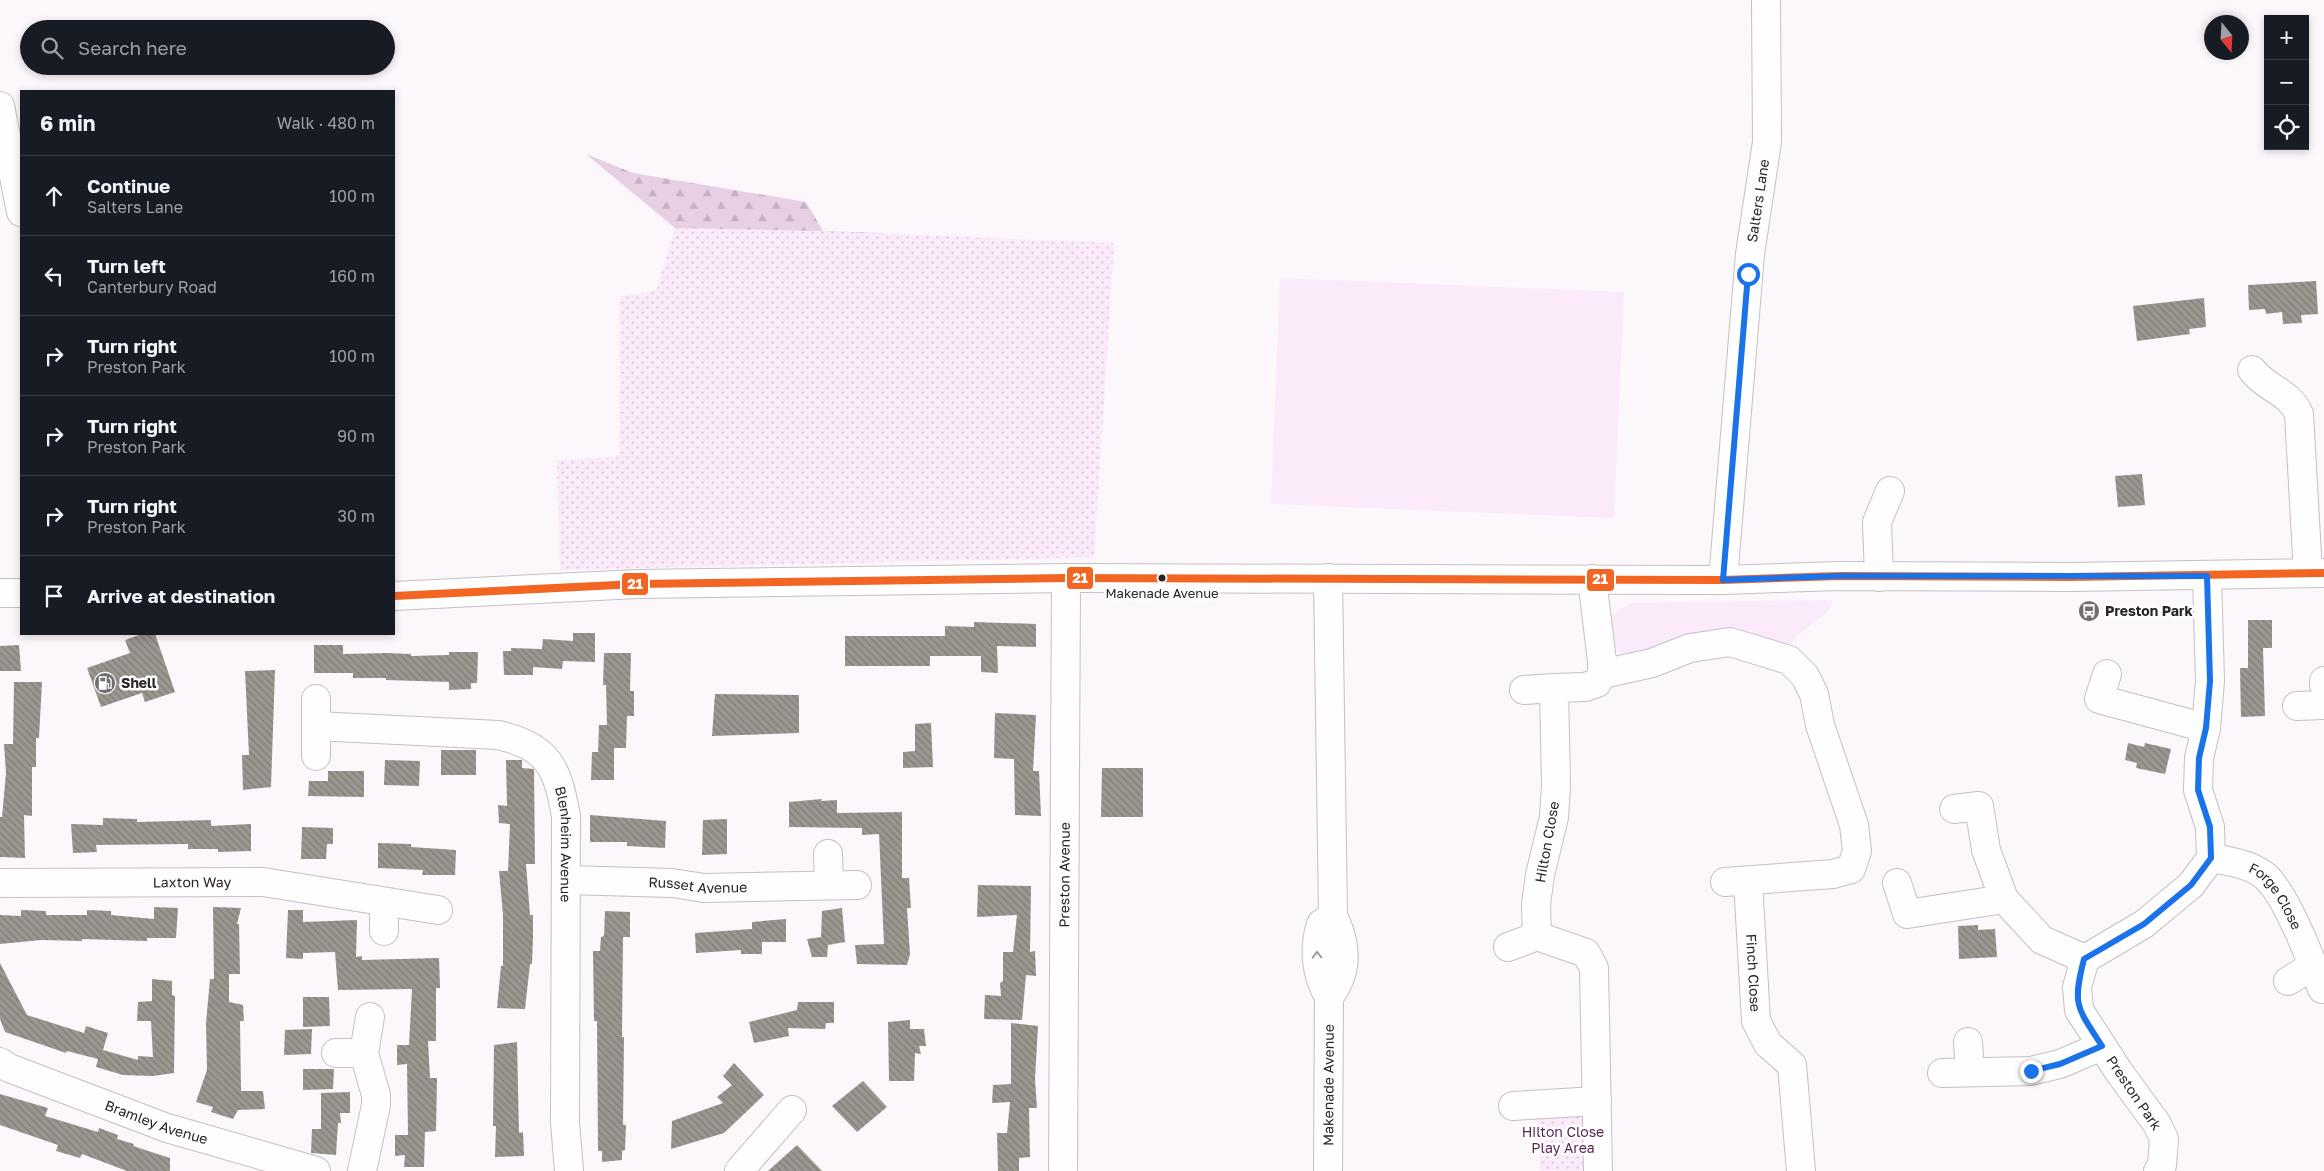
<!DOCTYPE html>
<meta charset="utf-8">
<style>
:root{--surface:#171b24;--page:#20242c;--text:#f1f3f6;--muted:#9ea1a6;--line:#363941}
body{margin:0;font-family:"Golos Text",sans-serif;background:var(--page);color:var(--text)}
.controls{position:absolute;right:15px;top:15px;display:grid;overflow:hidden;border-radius:0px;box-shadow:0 2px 8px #0003}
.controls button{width:45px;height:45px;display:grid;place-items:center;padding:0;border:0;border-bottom:1px solid var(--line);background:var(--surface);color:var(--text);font:25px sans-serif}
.compass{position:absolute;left:2204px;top:15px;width:45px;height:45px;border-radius:50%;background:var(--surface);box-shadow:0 2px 8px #0003;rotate:162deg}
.stop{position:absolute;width:15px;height:15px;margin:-11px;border:4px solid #1a73e8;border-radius:50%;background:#fff}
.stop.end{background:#1a73e8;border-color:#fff;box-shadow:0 1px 5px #0008}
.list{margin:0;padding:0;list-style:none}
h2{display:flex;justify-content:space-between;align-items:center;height:65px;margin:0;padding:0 20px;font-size:21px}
h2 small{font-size:16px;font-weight:400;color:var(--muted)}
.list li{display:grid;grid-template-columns:32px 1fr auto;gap:15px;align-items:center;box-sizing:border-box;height:80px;padding:0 20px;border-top:1px solid var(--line)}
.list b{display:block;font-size:19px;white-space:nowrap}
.list p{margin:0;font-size:16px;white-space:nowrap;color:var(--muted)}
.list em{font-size:16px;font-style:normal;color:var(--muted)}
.icon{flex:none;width:28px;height:28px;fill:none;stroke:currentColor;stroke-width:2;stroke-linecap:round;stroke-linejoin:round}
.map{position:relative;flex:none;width:2324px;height:1171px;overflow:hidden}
.search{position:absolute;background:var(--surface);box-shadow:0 2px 8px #0003;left:20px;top:20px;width:375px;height:55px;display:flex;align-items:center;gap:12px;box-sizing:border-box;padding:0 18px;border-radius:28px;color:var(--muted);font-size:19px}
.panel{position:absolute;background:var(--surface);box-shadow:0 2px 8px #0003;left:20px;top:90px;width:375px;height:545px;border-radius:0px}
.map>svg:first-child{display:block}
.grass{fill:#fbeaf9}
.forest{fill:url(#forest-firs)}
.park{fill:url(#park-dots)}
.building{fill:url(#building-back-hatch)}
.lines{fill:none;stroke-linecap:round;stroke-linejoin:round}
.minor-casing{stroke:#c5bfc4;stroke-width:30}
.major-casing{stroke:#c5bfc4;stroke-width:30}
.minor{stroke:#fffefe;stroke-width:28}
.major{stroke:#fffefe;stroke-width:28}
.bus-1-casing{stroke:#fff;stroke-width:11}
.bus-1{stroke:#f26522;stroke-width:8}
.oneway{stroke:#9f9b9e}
.route{stroke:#1a73e8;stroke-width:6}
.bus-dot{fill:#2a2329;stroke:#fff;stroke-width:2}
.labels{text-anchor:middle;stroke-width:5;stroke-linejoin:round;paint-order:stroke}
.bus-label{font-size:13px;fill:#2a2329;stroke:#fff}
.street-label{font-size:14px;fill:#2a2329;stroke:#fff}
.poi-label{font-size:14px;font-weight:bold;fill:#2a2329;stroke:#fff;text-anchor:start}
.park-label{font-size:14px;fill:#592a56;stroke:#fff}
.line-badge{stroke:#fff;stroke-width:2}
.badge-label{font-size:14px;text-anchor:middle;font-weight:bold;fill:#fff}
</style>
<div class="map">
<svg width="2324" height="1171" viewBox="0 0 2324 1171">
<defs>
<pattern id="forest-firs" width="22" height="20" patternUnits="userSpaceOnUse" patternTransform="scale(1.25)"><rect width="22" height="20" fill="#e7cfe4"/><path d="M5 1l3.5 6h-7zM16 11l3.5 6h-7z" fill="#c6b1c4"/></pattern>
<pattern id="park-dots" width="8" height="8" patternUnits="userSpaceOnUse" patternTransform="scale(1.25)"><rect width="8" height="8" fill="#fbeaf9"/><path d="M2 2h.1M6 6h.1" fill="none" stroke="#d7c8d5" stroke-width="1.8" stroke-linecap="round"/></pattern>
<pattern id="building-back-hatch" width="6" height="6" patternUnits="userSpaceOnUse" patternTransform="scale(1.25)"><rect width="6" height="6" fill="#9b9790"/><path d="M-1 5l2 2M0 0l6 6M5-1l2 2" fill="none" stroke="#7f7b76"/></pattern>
</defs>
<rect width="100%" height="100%" fill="#fcf7fb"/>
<!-- grass -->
<g class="grass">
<polygon points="1280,278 1624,292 1614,518 1271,504"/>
<polygon points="1833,600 1829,610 1797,636 1785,651 1647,652 1623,656 1612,641 1611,617 1630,603"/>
</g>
<!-- forest -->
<polygon class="forest" points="586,154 633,173 806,202 823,231 884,233 811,270 675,228"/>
<!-- park -->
<g class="park">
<polygon points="675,228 823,231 1114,243 1094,557 560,570 557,460 619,457 620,296 656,291"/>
<polygon points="1586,1106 1588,1171 1540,1171 1536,1109"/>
</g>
<!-- building -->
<g class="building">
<polygon points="2316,281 2318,314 2301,315 2302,323 2283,324 2282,312 2266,314 2265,309 2249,310 2248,285"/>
<polygon points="2204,298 2206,327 2189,329 2190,334 2137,341 2133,306"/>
<polygon points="2142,474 2145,505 2118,507 2115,476"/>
<polygon points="2248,620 2272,620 2272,648 2263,648 2265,716 2241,717 2240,668 2248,668"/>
<polygon points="974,622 1036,624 1036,647 997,646 998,673 981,672 981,656 930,656 930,666 845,666 845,636 945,636 945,626 974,627"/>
<polygon points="573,633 595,633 595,662 563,661 562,669 533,667 533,675 504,675 503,651 511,651 511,648 542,649 543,639 573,641"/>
<polygon points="142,634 155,634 175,692 145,702 142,693 101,707 87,668 130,653 125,640"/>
<polygon points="19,645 21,671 0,671 0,646"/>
<polygon points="314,645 343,645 343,654 387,653 411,654 411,656 449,655 449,652 478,652 477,683 471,683 471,689 449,690 449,682 386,680 386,678 353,678 353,673 314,673"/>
<polygon points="604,653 631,653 630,691 634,691 634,716 627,716 626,748 614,748 614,780 591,780 592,752 598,752 599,725 607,725 606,685 603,685"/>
<polygon points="275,670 271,787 243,790 242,755 249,755 245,671"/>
<polygon points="14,682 42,682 39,738 36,738 36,767 32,767 32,816 24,815 25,858 0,857 0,817 2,817 6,773 4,744 13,744"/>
<polygon points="715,694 799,695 799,733 712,736"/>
<polygon points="995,713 1036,715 1033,771 1039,771 1041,816 1015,815 1014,759 994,758"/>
<polygon points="931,723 933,767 903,768 903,752 915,751 915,724"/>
<polygon points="2128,743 2144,747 2145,743 2171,749 2165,774 2136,768 2137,763 2125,760"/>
<rect x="441" y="750" width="35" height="25"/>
<polygon points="385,760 420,761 419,786 384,785"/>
<polygon points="506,760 522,760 522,768 534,769 535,864 526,864 530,915 533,915 533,937 532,964 530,964 525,1009 497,1008 501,966 503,966 503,915 499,871 508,871 510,824 499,823 498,805 507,806"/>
<polygon points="1102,768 1143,768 1143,817 1101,817"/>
<polygon points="328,771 364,771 364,797 308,796 309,781 328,781"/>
<polygon points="822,799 821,801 837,800 837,813 902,812 902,878 909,878 911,908 907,908 910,954 907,965 857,964 855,945 884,944 879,834 862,835 862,828 789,827 789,802"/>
<polygon points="590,815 666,821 665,848 627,846 627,842 590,842"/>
<polygon points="103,818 137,819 137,822 211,820 211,826 251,824 251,851 218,852 218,849 188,849 188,844 96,845 97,852 73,853 71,824 103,825"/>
<polygon points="727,819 727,854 702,855 703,820"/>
<polygon points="302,827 333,828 333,844 327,844 326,859 301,859"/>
<polygon points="378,843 411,844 411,847 456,850 455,875 422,875 423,870 378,868"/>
<polygon points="978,885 1031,886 1030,952 1035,951 1036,976 1026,975 1022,1020 984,1019 985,995 1001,996 1000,983 1003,981 1003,952 1013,952 1017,915 977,917"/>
<polygon points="154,907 178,908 176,938 147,938 147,941 82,939 82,941 41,940 0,944 0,915 21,916 21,910 46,911 46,915 87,915 87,910 111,911 111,915 154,919"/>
<polygon points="213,907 241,908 237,924 239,924 240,974 229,974 229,1002 243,1005 244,1021 240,1021 241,1091 263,1091 265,1109 238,1110 233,1119 211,1112 213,1107 196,1102 207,1070 206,1023 210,979 214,979"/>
<polygon points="842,908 845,942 828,945 827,957 812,957 807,939 821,937 822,911"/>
<polygon points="288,910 303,910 303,922 357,920 356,957 362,956 362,960 439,958 440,988 436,988 436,1041 428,1041 430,1078 437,1078 436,1131 425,1132 424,1167 404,1167 405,1155 395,1156 395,1135 408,1135 407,1064 397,1065 397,1045 409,1045 412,989 338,990 335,952 303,953 303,959 286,958"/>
<polygon points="605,911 630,912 630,937 623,937 622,1037 624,1037 623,1125 626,1125 625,1150 622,1151 622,1160 602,1162 602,1151 598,1151 597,1021 594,1021 593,951 600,951 601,937 604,936"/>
<polygon points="786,919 786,942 762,942 762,954 741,954 741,950 696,953 695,933 752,929 752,922"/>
<polygon points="1978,925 1978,930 1995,929 1997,957 1959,959 1958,926"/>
<polygon points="0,963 27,1015 84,1033 86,1026 108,1033 103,1050 138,1060 138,1056 153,1057 151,1021 137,1021 138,1002 152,1001 152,979 172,981 172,995 175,996 174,1073 153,1076 123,1075 96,1067 98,1059 67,1051 66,1053 5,1032 0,1019"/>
<polygon points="303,997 329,997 330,1026 303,1027"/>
<polygon points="798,1002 834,1002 834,1023 826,1023 825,1029 788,1028 789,1036 754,1043 749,1022 797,1010"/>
<polygon points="910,1020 910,1029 924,1029 926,1046 919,1046 921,1054 915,1053 914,1081 889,1081 888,1022"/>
<polygon points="1011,1023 1038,1026 1035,1079 1037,1108 1029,1108 1030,1157 1019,1158 1019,1171 998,1171 997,1133 1007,1133 1010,1102 992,1103 993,1085 1011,1084"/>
<polygon points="312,1029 311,1054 284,1055 285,1030"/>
<polygon points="517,1042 519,1133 523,1132 524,1156 495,1157 496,1126 493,1126 494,1045"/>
<polygon points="734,1063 764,1095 724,1133 671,1149 672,1121 723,1103 717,1097 732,1085 723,1076"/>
<polygon points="303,1069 334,1069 333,1089 303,1090"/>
<polygon points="863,1081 887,1107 857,1132 832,1106"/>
<polygon points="350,1092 350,1113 340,1113 341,1123 338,1123 336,1155 311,1153 312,1129 321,1129 321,1093"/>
<polygon points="0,1094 48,1108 45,1116 98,1132 99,1128 118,1135 117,1139 134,1144 133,1146 170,1158 170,1171 127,1171 82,1154 80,1158 56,1151 58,1145 0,1125"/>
<polygon points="797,1145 822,1171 768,1171"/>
</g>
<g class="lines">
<!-- minor casing -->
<g class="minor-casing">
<g id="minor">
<polyline points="0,106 21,212"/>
<path d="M 2252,370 C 2266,389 2289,391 2299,414 L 2308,573"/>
<polyline points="1879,577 1877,522 1890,491"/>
<path d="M 1328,578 L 1333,916 C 1347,944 1349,971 1329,997"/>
<polyline points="1592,579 1602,661 1602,674 1597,683 1585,687 1554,688 1556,786 1554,817 1540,875 1536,904 1537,936 1586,953 1594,968 1598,1171"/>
<path id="s1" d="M 1723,580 L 1750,254 L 1767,142 L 1766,0"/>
<polyline points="1602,674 1652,663 1690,648 1730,642 1789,660 1805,676 1814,694 1820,725 1854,825 1857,851 1851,869 1833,874 1725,882"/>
<polyline points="2107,674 2099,699 2206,728"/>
<polyline points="2324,681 2324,685"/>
<polyline points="1524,690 1554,688"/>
<polyline points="316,699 316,756"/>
<polyline points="2297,706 2324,705"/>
<path id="s2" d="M 316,726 L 498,735 C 549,746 558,769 566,817 L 565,1122 L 569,1171"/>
<polyline points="1954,809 1979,806 1986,850 2004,899 2042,940 2085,959"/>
<polyline points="828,854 829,885"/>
<path id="s3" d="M 2211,858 C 2228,861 2251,864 2265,876 C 2286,894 2312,962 2322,989"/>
<path id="s4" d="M 567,880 L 672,883 L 704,888 L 857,885"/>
<path id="s5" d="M 1748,881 L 1756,1021 L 1768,1044 L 1792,1065 L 1801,1171"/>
<path id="s6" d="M 0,883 L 263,882 L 438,910"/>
<polyline points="1897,883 1907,914 2004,899"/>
<polyline points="384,902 384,931"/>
<polyline points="1508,947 1537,936"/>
<polyline points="2288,981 2313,966"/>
<polyline points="1968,1042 1970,1071"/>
<polyline points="336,1053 364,1053"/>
<path id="s7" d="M 0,1062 L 9,1068 L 167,1128 L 316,1171"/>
<polyline points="1942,1073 2031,1071 2060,1064 2102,1046"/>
<polyline points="1513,1106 1597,1101"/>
<polyline points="362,1171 376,1105 376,1095 364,1053 370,1017"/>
<polyline points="739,1171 792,1110"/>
<path id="s8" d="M 1063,1171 L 1066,578"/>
<path id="s9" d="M 1328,1171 L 1329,997 C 1316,975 1313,949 1321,924 L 1333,916"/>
<polyline points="2158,1171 2162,1165 2164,1139 2157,1124 2119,1072 2079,1010 2077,987 2085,959 2144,924 2191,885 2211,858 2210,827 2198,790 2199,758 2206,728 2210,681 2207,576"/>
</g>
</g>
<!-- major casing -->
<g class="major-casing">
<g id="major">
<polyline points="0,593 21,593"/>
<polyline points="394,596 637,584 1066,578 1723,580 1839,576 2070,577 2324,573"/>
</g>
</g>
<!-- minor -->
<use href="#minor" class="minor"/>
<!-- major -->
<use href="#major" class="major"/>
<!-- bus-1 casing -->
<g class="bus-1-casing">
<polyline id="bus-1" points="394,596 637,584 1066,578 1723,580 1839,576 2070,577 2324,573"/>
</g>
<!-- bus-1 -->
<use href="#bus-1" class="bus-1"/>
</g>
<!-- one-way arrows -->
<defs><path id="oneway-chevron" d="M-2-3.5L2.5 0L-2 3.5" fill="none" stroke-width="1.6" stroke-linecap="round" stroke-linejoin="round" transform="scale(1.25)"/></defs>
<use class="oneway" href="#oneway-chevron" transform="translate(1317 955) rotate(-91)"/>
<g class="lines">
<!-- route -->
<path class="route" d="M 1748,274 L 1723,580 L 1839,576 L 2207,576 L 2210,681 L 2206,728 L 2199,758 L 2198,790 L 2210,827 L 2211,858 L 2191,885 L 2144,924 L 2084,959 C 2072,1006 2077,1007 2102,1046 L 2060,1064 L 2031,1071"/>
</g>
<!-- icons -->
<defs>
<g id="bus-disc" transform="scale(1.125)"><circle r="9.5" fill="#746d72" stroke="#fff"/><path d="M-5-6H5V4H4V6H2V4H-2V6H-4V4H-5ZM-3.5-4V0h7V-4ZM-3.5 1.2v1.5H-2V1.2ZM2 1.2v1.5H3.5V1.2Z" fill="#fff"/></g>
<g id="fuel-disc" transform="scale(1.125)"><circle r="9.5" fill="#746d72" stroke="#fff"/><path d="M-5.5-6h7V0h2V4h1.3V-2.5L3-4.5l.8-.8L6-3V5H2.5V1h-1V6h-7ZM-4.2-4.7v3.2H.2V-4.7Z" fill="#fff"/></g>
</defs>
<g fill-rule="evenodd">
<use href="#bus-disc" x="2089" y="611"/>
<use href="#fuel-disc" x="105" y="683"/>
</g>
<!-- markers -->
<circle class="bus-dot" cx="1162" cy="578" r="4.5"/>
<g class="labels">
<!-- bus labels -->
<g class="bus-label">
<text x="1162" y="598">Makenade Avenue</text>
</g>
<!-- street labels -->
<g class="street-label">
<text dy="5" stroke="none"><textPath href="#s1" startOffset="381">Salters Lane</textPath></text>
<text transform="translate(1547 842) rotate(-80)" y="5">Hilton Close</text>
<text dy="5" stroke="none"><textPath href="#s2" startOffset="326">Blenheim Avenue</textPath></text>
<text dy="5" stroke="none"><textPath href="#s8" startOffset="296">Preston Avenue</textPath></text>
<text dy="5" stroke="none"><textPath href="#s6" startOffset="192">Laxton Way</textPath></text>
<text dy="5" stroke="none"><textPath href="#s4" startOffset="131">Russet Avenue</textPath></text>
<text dy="5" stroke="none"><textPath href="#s3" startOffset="80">Forge Close</textPath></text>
<text dy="5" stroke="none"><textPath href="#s5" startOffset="92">Finch Close</textPath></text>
<text dy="5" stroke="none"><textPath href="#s9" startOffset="86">Makenade Avenue</textPath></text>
<text transform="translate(2134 1093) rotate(56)" y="5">Preston Park</text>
<text dy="5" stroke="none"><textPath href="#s7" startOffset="168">Bramley Avenue</textPath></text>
</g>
<!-- poi labels -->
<g class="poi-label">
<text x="2105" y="616">Preston Park</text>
<text x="121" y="688">Shell</text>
</g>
<!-- park labels -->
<g class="park-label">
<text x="1563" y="1137">Hilton Close<tspan x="1563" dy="16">Play Area</tspan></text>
</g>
</g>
<g class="line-badge">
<rect x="1066" y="566" width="28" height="24" rx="5" fill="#f26522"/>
<rect x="1586" y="568" width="29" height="24" rx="5" fill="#f26522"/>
<rect x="621" y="572" width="28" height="24" rx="5" fill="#f26522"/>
</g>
<g class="badge-label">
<text x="1080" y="583">21</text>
<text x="1600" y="584">21</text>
<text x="635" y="589">21</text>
</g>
</svg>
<div class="controls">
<button>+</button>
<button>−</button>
<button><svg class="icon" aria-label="locate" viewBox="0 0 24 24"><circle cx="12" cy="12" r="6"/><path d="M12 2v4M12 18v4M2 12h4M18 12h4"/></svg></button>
</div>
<svg class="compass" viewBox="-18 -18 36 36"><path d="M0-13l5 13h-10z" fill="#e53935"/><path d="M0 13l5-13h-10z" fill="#9ea1a6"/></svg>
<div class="stop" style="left:1748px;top:274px"></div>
<div class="stop end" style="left:2031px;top:1071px"></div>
<div class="search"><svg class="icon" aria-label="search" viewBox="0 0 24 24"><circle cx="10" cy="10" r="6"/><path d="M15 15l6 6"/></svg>Search here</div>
<section class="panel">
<h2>6 min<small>Walk · 480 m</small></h2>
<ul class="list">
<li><svg class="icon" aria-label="ahead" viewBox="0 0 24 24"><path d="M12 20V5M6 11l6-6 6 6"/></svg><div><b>Continue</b><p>Salters Lane</p></div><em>100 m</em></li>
<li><svg class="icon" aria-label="left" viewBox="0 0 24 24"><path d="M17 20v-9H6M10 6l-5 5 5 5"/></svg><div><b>Turn left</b><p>Canterbury Road</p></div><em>160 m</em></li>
<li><svg class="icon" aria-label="right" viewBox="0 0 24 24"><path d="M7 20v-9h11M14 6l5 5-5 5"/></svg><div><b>Turn right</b><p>Preston Park</p></div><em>100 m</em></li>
<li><svg class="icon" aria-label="right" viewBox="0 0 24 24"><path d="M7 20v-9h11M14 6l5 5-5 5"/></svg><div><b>Turn right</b><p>Preston Park</p></div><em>90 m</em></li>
<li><svg class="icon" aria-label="right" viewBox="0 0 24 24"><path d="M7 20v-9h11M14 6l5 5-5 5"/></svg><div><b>Turn right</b><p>Preston Park</p></div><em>30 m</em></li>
<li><svg class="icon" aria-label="arrive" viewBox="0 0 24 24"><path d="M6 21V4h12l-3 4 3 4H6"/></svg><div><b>Arrive at destination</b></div></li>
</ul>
</section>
</div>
